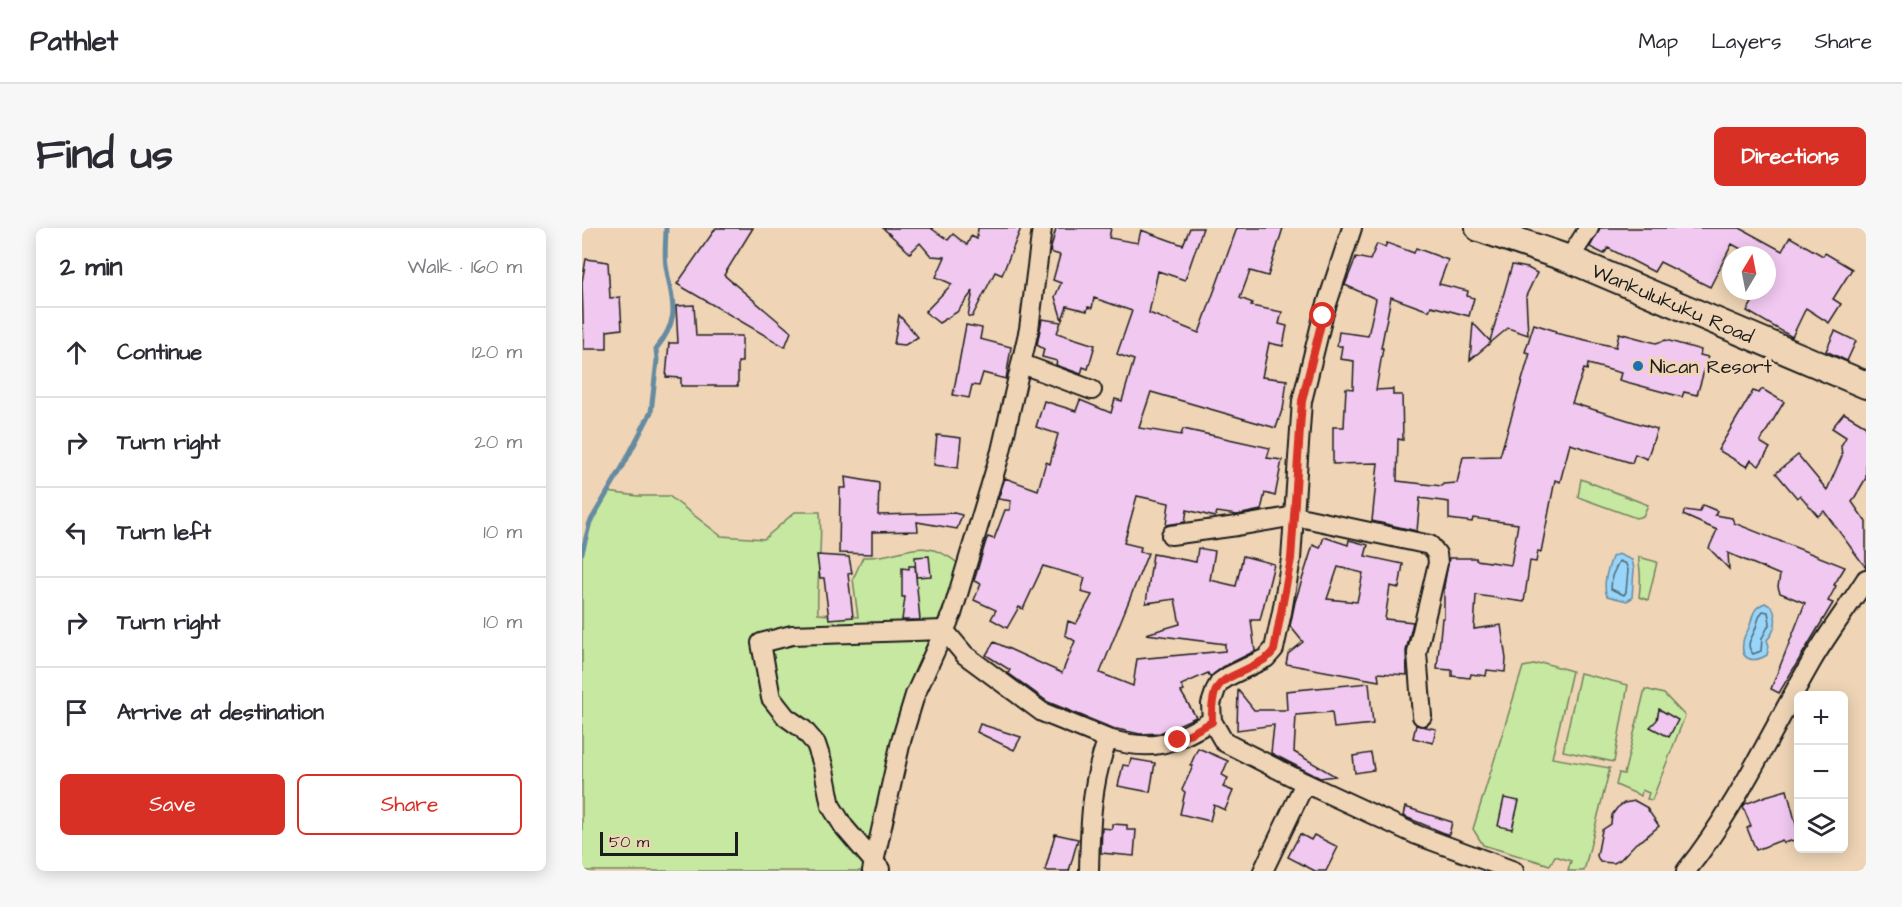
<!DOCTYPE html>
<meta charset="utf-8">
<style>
:root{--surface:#fff;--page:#f7f7f7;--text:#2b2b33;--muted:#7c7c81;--line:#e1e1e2;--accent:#d93025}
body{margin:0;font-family:"Architects Daughter",sans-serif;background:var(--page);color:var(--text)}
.controls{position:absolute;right:18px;bottom:18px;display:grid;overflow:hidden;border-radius:9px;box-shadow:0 3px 15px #0003}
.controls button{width:54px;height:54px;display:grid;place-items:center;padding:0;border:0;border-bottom:2px solid var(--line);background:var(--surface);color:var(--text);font:30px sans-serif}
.compass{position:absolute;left:1140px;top:18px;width:54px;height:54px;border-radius:50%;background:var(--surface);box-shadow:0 3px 15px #0003;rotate:10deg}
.scale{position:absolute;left:18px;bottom:15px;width:138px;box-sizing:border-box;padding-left:6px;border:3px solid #1c1c1c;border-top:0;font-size:16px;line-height:21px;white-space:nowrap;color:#1c1c1c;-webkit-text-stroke:4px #efd5b6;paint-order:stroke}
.stop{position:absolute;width:18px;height:18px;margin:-14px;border:4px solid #d93025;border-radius:50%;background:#fff}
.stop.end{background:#d93025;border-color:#fff;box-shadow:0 2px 6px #0008}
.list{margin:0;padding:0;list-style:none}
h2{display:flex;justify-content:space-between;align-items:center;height:78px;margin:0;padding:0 24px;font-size:26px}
h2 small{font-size:20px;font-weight:400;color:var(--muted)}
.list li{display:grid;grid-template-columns:39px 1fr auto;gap:18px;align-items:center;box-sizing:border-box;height:90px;padding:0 24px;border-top:2px solid var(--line)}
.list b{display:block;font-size:22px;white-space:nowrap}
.list em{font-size:20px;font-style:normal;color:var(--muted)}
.actions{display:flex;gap:12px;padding:18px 24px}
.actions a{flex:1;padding:14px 0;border:2px solid var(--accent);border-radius:9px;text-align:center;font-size:21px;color:var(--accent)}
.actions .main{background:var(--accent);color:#fff}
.icon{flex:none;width:33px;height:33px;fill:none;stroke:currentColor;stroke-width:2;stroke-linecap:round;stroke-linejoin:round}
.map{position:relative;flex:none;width:1284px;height:643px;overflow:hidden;border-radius:9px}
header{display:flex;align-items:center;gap:36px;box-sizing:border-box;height:84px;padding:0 30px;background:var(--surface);border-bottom:2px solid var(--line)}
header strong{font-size:28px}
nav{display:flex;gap:33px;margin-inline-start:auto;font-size:21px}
.intro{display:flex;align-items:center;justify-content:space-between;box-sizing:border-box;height:144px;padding:0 36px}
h1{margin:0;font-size:42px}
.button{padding:15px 27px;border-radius:9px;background:var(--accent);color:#fff;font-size:21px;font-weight:700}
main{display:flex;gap:36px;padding:0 36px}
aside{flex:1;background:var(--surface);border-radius:9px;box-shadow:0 3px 15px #0003}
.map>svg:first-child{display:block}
.green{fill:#c7e8a0;stroke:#72825e;stroke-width:1.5}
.water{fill:#98d5f9;stroke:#668ba1;stroke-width:1.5}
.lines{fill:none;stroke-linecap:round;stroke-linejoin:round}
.shore{stroke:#4e6674;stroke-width:1.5}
.stream{stroke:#668ba1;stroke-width:5}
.building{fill:#f1c8f0;stroke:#1c1c1c;stroke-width:1.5;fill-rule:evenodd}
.street-casing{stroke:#1c1c1c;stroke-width:22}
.secondary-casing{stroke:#1c1c1c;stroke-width:30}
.street{stroke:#efd5b6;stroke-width:18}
.secondary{stroke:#efd5b6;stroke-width:26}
.route{stroke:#d93025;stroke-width:8}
.poi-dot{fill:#1f6fb2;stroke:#efd5b6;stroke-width:2}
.labels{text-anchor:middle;stroke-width:6;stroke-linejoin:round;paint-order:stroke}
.street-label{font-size:20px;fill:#1c1c1c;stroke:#efd5b6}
.poi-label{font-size:20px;fill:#1c1c1c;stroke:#efd5b6;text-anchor:start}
</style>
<header>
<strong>Pathlet</strong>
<nav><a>Map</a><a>Layers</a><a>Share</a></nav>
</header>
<div class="intro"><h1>Find us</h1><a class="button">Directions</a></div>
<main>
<aside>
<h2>2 min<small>Walk · 160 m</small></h2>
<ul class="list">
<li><svg class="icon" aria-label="ahead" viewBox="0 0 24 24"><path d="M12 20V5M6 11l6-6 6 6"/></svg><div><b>Continue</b></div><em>120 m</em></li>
<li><svg class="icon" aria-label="right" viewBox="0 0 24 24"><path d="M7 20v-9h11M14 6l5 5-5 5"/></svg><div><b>Turn right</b></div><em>20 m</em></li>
<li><svg class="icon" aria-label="left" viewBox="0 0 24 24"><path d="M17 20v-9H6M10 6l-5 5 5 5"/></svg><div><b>Turn left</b></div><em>10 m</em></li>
<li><svg class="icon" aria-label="right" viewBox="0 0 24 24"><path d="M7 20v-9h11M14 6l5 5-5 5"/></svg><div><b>Turn right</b></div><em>10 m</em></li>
<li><svg class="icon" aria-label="arrive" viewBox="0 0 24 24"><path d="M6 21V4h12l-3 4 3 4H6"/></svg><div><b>Arrive at destination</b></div></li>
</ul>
<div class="actions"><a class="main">Save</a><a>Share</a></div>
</aside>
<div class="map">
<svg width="1284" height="643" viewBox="0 0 1284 643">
<rect width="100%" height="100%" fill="#efd5b6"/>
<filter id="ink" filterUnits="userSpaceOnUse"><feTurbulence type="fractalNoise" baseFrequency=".0167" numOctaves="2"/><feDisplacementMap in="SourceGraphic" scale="12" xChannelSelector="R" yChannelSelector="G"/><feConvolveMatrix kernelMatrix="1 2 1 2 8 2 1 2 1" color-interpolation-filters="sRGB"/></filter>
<g filter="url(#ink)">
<!-- green -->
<g class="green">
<polygon points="999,251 1066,277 1061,288 1054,290 996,269"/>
<path d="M 25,264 L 56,268 L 87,268 L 139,308 L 182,311 L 213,284 L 238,284 C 241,318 234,352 236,386 L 276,389 L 271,351 L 281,329 C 321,331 337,304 377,336 L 370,360 L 324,463 L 315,513 L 284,643 L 0,643 L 0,325 L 8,294 Z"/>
<path d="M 1057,329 L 1075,334 L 1066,372 L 1057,369 C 1058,361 1059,353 1058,344 C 1058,338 1056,335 1057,329 Z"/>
<polygon points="962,435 990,443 970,530 1028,540 1002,643 986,643 989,633 973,628 968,637 901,617 891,601 941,439"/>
<polygon points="998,445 1046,457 1032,534 981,523"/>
<polygon points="1063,461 1082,466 1103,488 1070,572 1065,571 1067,565 1060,562 1059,568 1034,557 1037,545 1042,546"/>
</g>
<!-- water -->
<g class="water">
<path d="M 1036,326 L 1050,332 L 1052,341 L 1050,370 L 1045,373 L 1025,368 C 1020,355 1026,341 1030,329 Z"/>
<path d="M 1183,375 L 1190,379 C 1196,391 1194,402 1185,412 L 1187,418 L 1185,427 C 1172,435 1158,433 1161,415 C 1161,409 1164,406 1166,402 C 1172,390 1168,381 1183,375 Z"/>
</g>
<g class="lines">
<!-- shore -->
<g class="shore">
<polygon points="1037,333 1044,336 1046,342 1044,364 1042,367 1029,361 1030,348"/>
<path d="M 1181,383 L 1186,384 L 1188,395 L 1180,410 L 1179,423 L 1171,426 C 1163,416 1169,412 1173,402 C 1176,395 1175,390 1181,383 Z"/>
</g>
<!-- stream -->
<path class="stream" d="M 0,325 L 8,294 L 41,238 L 69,184 L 75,132 L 74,121 C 100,88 90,75 84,38 C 82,26 84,12 84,0"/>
</g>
<!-- building -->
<g class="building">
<polygon points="134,0 171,0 142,47 209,104 203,119 95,56"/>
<polygon points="301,0 351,0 350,1 366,12 371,6 385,17 389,8 395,11 396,0 439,0 420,47 413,44 390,89 386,88 391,63 375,84 357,95 343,84 370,56 354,49 363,29 349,28 338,15 328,25"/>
<polygon points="474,0 529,0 527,10 556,15 559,2 601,17 608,0 621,0 603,52 576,43 567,85 617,105 655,0 701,0 686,48 668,43 658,70 671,75 669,78 700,84 697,96 705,98 701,118 687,115 680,149 705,152 701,182 700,182 694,200 569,164 557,200 599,207 601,201 688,220 685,230 700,232 693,268 683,265 679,282 655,287 635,284 633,289 605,282 603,294 584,297 587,275 555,268 542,315 559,319 558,324 566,325 518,445 551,458 555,431 643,423 643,416 564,406 598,396 593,371 564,375 571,326 614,334 616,320 633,323 628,352 654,358 661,328 692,336 678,392 669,392 673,423 641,439 628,449 626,445 599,457 602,463 599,464 614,489 578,505 558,506 530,500 466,474 426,445 428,442 404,427 412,414 480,445 493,413 483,407 486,393 494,396 510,367 499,364 503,350 461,338 441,381 437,379 425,400 409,391 414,382 392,372 399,356 392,353 404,313 406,309 412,311 423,282 428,282 429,273 416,271 423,250 456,262 464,234 468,236 476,206 454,199 462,173 494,183 498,172 529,185 533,171 540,173 552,132 535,126 550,83 512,70 510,80 506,79 505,83 485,78 480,92 473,69 479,55 471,52 478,27 468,24"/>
<polygon points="1018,0 1158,0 1200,23 1208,9 1241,28 1243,25 1270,41 1251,71 1259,76 1247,95 1224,80 1210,109 1165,83 1177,63 1185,63 1185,49 1191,38 1185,35 1185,27 1170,27 1150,16 1128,59 1078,34 1072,44 1026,20 1022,26 1008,19"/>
<polygon points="805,15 832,25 834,20 866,32 857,56 886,63 885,68 892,70 887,88 849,78 847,83 809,69 799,120 801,120 794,162 811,161 811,167 820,167 821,212 816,211 815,253 860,258 861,256 875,255 881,229 918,228 948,125 943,124 952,96 974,103 973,105 1034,119 1037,105 1074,115 1084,112 1119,122 1118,127 1126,129 1115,167 1102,164 1100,169 1037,152 1039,145 1006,136 1005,142 1002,141 990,175 1075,201 1065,231 1053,226 1050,235 988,216 978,254 973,252 959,324 956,323 954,334 948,333 942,374 894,367 892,401 919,397 924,431 923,444 905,442 904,448 889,446 888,450 870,448 870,442 855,441 860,390 862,390 862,358 867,330 894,330 894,332 929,337 936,296 891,290 890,294 867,291 867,274 838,270 835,303 790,293 796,235 751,236 751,199 762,199 764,160 771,161 772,133 758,131 760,118 755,118 757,104 786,108 794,71 763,57 774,29 788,32 795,16 803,19"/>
<polygon points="4,31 26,34 28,70 38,69 40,101 25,103 25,121 2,121 0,54"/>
<polygon points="930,37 946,40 955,45 944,68 946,107 926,100 888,132 891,95 908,113"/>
<polygon points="112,77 114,108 160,108 160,134 156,134 156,158 99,158 99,150 84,149 87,115 96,115 94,78"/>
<polygon points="317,87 336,109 323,117 312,116"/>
<polygon points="460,91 479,94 475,105 513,117 506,141 501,139 499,146 474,137 475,133 460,129 462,121 455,117"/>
<polygon points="384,97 400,100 398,111 429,119 424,151 401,145 397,158 390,157 387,170 371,167"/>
<polygon points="1253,103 1274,113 1265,133 1244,123"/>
<polygon points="1180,161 1202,174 1178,214 1188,220 1177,238 1169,232 1165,239 1136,222 1171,163 1177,165"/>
<polygon points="1262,185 1284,198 1284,250 1270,274 1284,294 1284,340 1242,283 1236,288 1218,267 1215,270 1194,245 1216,227 1245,262 1260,228 1259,218 1264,209 1250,200"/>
<polygon points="355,207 379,210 376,240 352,237"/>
<polygon points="263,249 297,255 296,287 372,285 380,287 375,301 335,294 336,303 290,304 290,326 257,325 258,260 264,260"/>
<polygon points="1121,277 1135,283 1133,287 1150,290 1152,295 1263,339 1252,357 1254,358 1246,373 1251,375 1197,465 1189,461 1223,375 1198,365 1196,359 1198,347 1146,325 1147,341 1127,320 1135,302 1101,287 1103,282 1117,284"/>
<path d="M 742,309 L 766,317 L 767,312 L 786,317 L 783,328 L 821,336 L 817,360 L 808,358 L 803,391 L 831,394 L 824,423 L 825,447 L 796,445 L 797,453 L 704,436 L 706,426 L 721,414 L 708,398 L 713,374 L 731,317 L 738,320 ZM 756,339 L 781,345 L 775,374 L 745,371 Z"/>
<polygon points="235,327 267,329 270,345 266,346 271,389 247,391 242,350 238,350"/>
<polygon points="347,328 349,348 334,349 333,329"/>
<polygon points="327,338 333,338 338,392 320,392 323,369 320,369 320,340 327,341"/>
<polygon points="787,455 791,496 752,500 750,484 714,487 712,524 753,548 738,550 689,525 692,497 655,502 656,462 672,482 705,482 704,463"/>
<polygon points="1077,481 1096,492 1087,509 1068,499 1075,492"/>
<polygon points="398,496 439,509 432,522 395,504"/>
<polygon points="834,497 854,501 851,515 831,510"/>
<polygon points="616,520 646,533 640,547 646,550 641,559 651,563 643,582 632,577 628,593 598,586 603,564 600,562 611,538 608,538"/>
<polygon points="789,525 792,542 773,545 771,528"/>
<polygon points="549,531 573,535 568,564 536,558 541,537 547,538"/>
<polygon points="1205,562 1216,604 1216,611 1201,615 1200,612 1174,622 1165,600 1169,598 1161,579 1163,576 1184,568"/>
<polygon points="922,570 937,573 930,601 916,598"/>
<polygon points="1053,573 1064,579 1077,598 1060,612 1054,615 1038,632 1032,635 1018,634 1015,628 1020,602 1029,596 1030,587 1035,580 1042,575"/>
<polygon points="823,579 870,594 867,607 821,588"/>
<polygon points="530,596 545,597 545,602 554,602 552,628 519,625 520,600 530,601"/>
<polygon points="473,606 496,611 487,643 463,643"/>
<polygon points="718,606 729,612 732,607 756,619 744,643 733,643 706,629"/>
</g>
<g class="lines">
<!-- street casing -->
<g class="street-casing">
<g id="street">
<polyline points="770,0 741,88 720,173 709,331 700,384 692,421 684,430 647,448 638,454 634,461 629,476 630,493 642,514 723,555 835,607 932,643"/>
<polyline points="987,31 1007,0"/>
<polyline points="440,136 510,162"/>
<polyline points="589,307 655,298 713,288 848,317 855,326 856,335 835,425 840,488"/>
<polyline points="298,641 262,599 249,578 241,537 234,516 221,501 204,489 189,470 179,415 210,407 362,402 383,427 460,484 526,511"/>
<polyline points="290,643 319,513 333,467 370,386 419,223 447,101 460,0"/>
<path d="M 507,643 C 508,598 509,553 526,511 C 574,525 589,515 630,493"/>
<polyline points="681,643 723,555"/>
<path d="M 1104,643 C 1154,581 1191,500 1231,431 C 1247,404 1267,378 1284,351"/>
</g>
</g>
<!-- secondary casing -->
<g class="secondary-casing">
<g id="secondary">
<path id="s1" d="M 897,0 L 987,31 L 1284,157"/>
</g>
</g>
<!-- street -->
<use href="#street" class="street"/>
<!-- secondary -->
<use href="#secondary" class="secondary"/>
</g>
</g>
<g class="lines" filter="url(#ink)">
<!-- route -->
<path class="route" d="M 596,512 L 630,494 C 628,446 645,454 678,434 C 684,431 688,428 692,422 L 709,331 L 720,173 L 741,88"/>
</g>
<!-- markers -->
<circle class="poi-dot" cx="1056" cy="138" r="6"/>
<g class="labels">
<!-- street labels -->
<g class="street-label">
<text dy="7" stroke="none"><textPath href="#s1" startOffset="208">Wankulukuku Road</textPath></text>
</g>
<!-- poi labels -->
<g class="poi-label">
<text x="1068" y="145">Nican Resort</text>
</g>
</g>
</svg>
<div class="controls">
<button>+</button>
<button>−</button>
<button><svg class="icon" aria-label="layers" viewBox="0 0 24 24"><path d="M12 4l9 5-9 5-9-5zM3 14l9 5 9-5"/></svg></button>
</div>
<svg class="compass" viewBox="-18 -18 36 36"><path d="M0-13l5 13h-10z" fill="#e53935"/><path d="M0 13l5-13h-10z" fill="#7c7c81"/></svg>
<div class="scale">50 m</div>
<div class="stop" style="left:741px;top:88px"></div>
<div class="stop end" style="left:596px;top:512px"></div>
</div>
</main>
